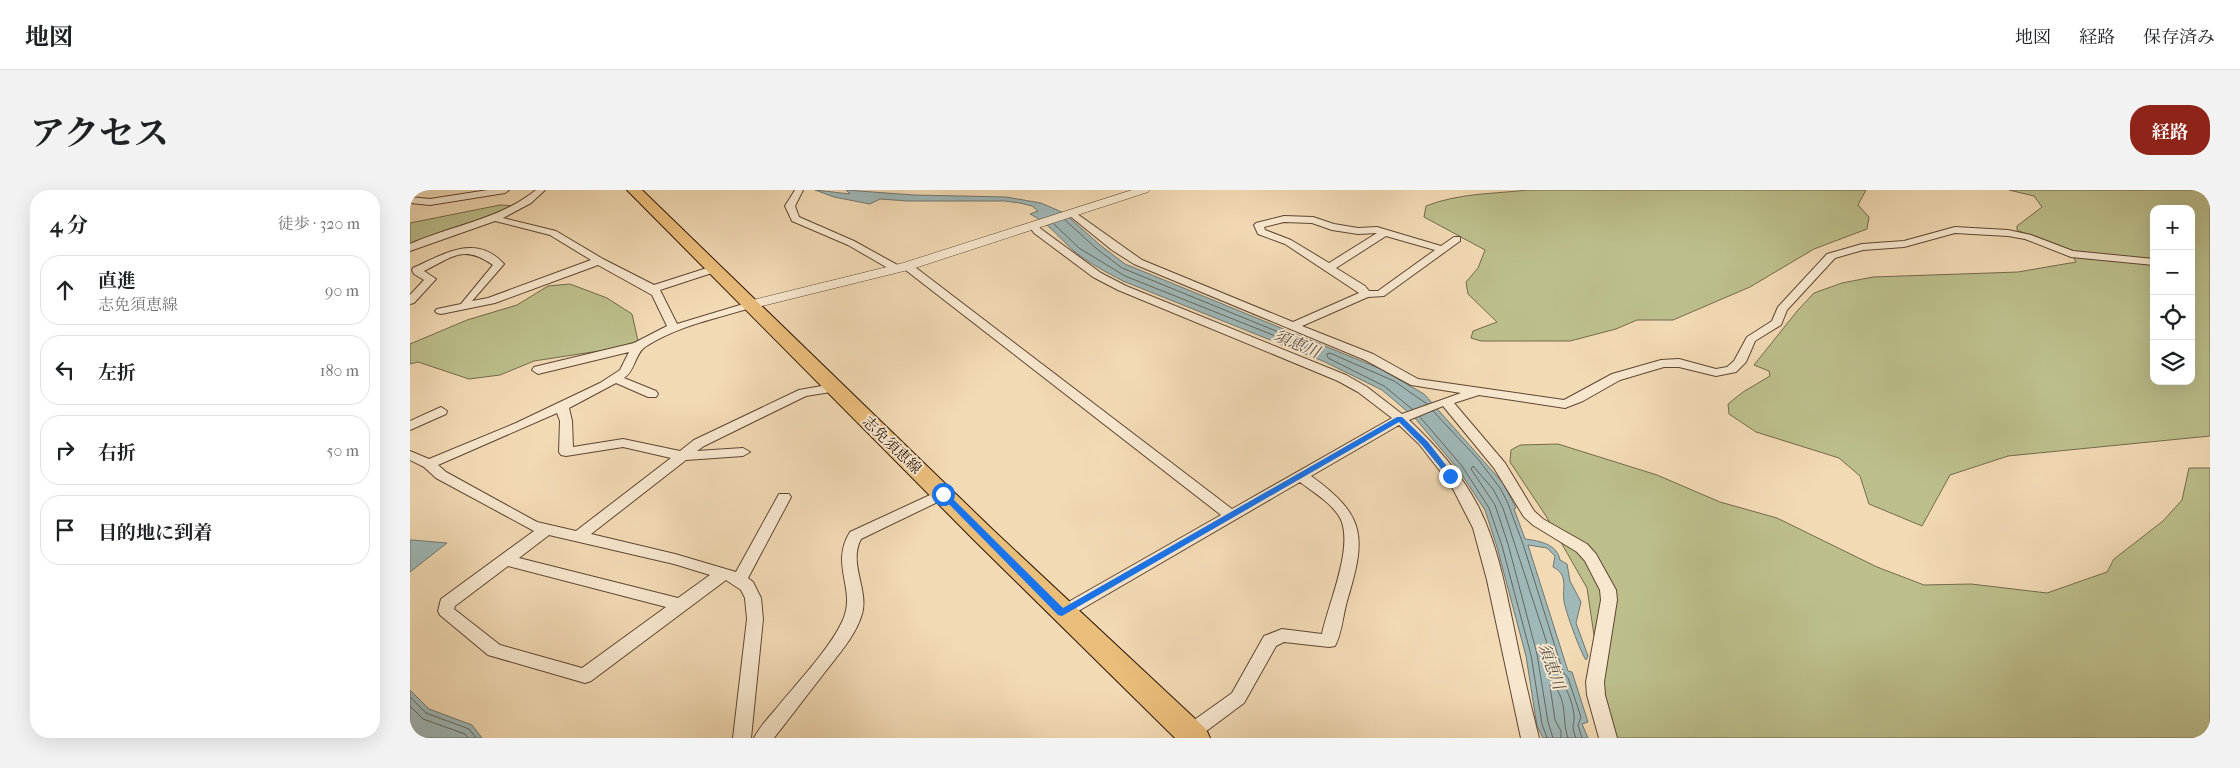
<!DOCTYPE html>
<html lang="ja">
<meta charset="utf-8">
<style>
:root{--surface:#fff;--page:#f2f2f2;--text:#202124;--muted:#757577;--line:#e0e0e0;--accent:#8f2418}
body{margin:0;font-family:"IM FELL French Canon","Noto Serif JP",serif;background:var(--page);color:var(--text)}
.controls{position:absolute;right:15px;top:15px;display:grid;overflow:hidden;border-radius:10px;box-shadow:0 5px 20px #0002}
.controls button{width:45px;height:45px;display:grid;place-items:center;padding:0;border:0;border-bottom:1px solid var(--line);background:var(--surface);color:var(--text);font:25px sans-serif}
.stop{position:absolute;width:15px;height:15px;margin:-11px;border:4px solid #1a73e8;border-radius:50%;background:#fff}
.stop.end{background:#1a73e8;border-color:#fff;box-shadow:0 1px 5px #0008}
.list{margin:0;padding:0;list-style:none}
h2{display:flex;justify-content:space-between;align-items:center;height:65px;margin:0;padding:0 20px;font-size:21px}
h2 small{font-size:16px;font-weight:400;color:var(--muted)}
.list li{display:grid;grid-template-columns:32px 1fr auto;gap:15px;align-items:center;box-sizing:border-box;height:70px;margin:0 10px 10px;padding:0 10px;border:1px solid var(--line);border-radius:20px}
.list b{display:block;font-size:19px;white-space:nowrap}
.list p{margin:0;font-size:16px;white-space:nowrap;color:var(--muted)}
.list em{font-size:16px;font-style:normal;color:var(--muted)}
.icon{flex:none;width:28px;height:28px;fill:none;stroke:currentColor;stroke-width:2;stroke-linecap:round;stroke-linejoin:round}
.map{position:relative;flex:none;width:1800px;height:548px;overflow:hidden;border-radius:20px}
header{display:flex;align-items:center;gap:30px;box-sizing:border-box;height:70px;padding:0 25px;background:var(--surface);border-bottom:1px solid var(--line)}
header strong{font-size:24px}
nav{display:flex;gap:28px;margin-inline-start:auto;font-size:18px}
.intro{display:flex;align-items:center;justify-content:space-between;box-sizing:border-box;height:120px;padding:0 30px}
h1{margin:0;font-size:35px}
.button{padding:12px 22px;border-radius:20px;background:var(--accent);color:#fff;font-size:18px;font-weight:700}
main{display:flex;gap:30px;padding:0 30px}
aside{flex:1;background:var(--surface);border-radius:20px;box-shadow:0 5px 20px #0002}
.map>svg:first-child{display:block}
.green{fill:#bcbf8c;stroke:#756a4a;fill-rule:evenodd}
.water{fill:#9fb8b8;stroke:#727771}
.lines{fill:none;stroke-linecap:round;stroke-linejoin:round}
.shore{stroke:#666660;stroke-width:1}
.minor-casing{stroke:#5f4632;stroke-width:2}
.tertiary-casing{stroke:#5f4632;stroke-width:1}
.primary-casing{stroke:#2e1507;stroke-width:2}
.minor{fill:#f7e7ce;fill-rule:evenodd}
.tertiary{fill:#f7e7ce;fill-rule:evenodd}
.primary{fill:#e9bd7a;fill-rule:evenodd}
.route{fill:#1a73e8}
.labels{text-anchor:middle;stroke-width:4;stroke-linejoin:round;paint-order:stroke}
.street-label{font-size:15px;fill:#2e1507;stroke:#f7e7ce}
.water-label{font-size:16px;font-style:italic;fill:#564e45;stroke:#f7e7ce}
</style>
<header>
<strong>地図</strong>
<nav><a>地図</a><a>経路</a><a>保存済み</a></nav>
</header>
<div class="intro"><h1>アクセス</h1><a class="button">経路</a></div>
<main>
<aside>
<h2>4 分<small>徒歩 · 320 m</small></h2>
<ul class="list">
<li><svg class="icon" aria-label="ahead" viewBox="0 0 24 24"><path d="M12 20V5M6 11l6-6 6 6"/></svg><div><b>直進</b><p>志免須恵線</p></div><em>90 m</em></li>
<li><svg class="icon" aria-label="left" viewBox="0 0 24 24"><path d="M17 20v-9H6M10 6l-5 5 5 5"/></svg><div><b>左折</b></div><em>180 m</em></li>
<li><svg class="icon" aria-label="right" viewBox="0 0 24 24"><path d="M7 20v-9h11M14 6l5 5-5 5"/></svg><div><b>右折</b></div><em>50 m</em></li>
<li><svg class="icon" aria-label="arrive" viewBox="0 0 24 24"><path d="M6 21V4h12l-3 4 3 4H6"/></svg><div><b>目的地に到着</b></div></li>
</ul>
</aside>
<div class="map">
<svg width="1800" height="548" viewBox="0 0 1800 548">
<rect width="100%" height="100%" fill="#f2dab4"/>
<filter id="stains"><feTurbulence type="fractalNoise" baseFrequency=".004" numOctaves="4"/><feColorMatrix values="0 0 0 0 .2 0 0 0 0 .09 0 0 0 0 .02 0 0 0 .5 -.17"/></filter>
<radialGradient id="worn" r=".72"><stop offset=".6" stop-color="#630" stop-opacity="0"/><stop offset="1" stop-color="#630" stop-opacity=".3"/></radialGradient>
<!-- green -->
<g class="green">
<path d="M 1118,0 L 1456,0 L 1448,15 L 1459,27 L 1457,39 L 1404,59 L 1340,97 L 1263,130 L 1227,130 L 1206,139 L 1160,151 L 1071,151 L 1061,148 L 1063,141 L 1087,132 L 1058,104 L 1056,92 L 1068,78 L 1075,60 L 1014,27 L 1016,16 C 1049,3 1083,4 1118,0 Z"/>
<path d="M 1599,0 L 1800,0 L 1800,246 L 1598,266 L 1540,285 L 1512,336 L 1459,314 L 1450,286 L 1429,268 L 1346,242 L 1319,224 L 1318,214 L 1333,202 L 1360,186 L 1359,181 L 1344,175 L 1388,120 L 1404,103 L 1432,93 L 1463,87 L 1608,82 L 1666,72 L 1660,61 L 1607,40 L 1607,36 L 1632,17 L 1624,6 ZM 1744,19 L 1781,19 L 1781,191 L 1744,191 Z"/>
<path d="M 90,15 L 105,16 C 71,32 33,38 0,56 L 0,33 Z"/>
<polygon points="160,94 197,108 222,124 228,151 202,159 124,171 90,185 59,189 8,172 0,174 0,154 57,130 107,115 138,96"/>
<polygon points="1148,254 1247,285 1310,312 1367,328 1467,377 1514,395 1561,394 1637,403 1697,382 1704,369 1753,331 1772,310 1779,278 1800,278 1800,548 1207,548 1192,499 1177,398 1136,326 1100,272 1101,260 1110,255"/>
</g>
<!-- water -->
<g class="water">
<path d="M 405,0 L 440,4 L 436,0 L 503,5 L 596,7 L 631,13 L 654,23 L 690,55 L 715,74 L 971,179 L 1014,204 L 1093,293 L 1106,318 L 1104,319 L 1115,349 C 1130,351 1147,354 1150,370 L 1157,374 L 1160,391 L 1171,412 L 1166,433 L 1178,466 L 1176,470 C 1171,464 1155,420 1154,411 C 1152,398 1159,385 1143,377 L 1145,366 L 1137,358 L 1118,355 L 1158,481 L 1162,482 L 1178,532 L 1172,534 L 1178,548 L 1133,548 L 1127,536 L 1116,466 L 1087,357 L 1075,320 L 1048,279 L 1004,227 L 972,200 L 913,171 L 713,91 C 696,82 679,73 665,62 C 649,48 639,33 620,24 L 628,21 L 622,16 L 610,13 L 595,11 L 498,11 L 470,9 L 460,14 L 424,7 Z"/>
<polygon points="0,350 2,350 37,353 0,382"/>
<polygon points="0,500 19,519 62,535 72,548 0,548"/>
</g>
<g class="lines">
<!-- shore -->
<g class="shore">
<polyline points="644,34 669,58 715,86 903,161 906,160 905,157 712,78 687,59 655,30"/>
<polyline points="1002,219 974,196 918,168 917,164 920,163 984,191 1017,214"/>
<polyline points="1023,221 1068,269 1090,298 1097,311 1113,354 1153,482 1158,488 1171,527 1168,535 1172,548"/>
<polyline points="1010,227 1052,276 1079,318 1092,356 1121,465 1132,534 1137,548"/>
<polyline points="0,507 16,523 59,539 66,548"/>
<polyline points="0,516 13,529 55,544 58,548"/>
<path d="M 1143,548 L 1138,532 L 1127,464 L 1098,354 L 1085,315 L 1061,279 L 1063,276 L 1083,299 L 1093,318 L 1147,484 C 1155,494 1163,512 1164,525 C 1165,537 1160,533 1166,548"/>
<path d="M 1151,548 L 1151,541 L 1145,530 L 1140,496 L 1142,493 C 1159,512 1151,528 1158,548"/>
</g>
<!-- minor casing -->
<g class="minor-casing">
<g id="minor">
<polygon points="78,0 99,0 95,3 20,15 0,13 0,7 20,9"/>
<path d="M 126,0 L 135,0 L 121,13 L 93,28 L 146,41 L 193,69 L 244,95 L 300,77 L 308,77 L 308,81 L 250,100 L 267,134 L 340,112 L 345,115 L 344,117 C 308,128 267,136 235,157 C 225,164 225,181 214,188 L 246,201 L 248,204 L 246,207 L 238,207 L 206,193 L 159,218 L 162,231 L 163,257 L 213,249 L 270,261 L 284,250 L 389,200 L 423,194 L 429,198 L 427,201 L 396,206 L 294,256 L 287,261 L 333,258 L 340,262 L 333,266 L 276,270 L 181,344 L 265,364 L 326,382 L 369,304 L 379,304 L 381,307 L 338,388 L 343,392 L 351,408 L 353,429 L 341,548 L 323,548 L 337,429 L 335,408 L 331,400 L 316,390 L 181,491 L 175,493 L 78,465 L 30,425 L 28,421 L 31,409 L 124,341 L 26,288 L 14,277 L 0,270 L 0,261 L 19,269 L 106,233 L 190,193 L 210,180 L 219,162 L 128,184 L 122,180 L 124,177 L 224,153 L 257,136 L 242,105 L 188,75 L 85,113 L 31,124 L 27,123 L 25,121 L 27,119 L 51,114 L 83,75 C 53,54 43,67 14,81 L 26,89 L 4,113 L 0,114 L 0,105 L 14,90 L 4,84 L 2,80 L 3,78 C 34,64 66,43 94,74 L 62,111 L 78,108 L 181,70 L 140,45 L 85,31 L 0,61 L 0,54 C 42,35 89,30 126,0 ZM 147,223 L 150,231 L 149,262 L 151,265 L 156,266 L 213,257 L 261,268 L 166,341 L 127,332 L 36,282 L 28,275 ZM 139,345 L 264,374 L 300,385 L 268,408 L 109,368 ZM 98,376 L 256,417 L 172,478 L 90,455 L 44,419 L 45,416 Z"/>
<polygon points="385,0 393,0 385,16 389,27 444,51 491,77 491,81 483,81 438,55 382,31 375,16"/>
<path d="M 663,21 L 732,70 L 883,132 L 949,103 L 875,54 L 848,44 L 844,35 L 846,33 L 874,26 L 903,27 L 924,34 L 948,38 L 967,37 L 1031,56 L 1044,47 L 1050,47 L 1050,51 L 974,106 L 958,107 L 892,136 L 963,164 L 1008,189 L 1154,210 L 1202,184 L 1251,170 L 1269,169 L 1306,179 L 1317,177 L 1324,171 L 1337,147 L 1362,131 L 1368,117 L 1417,64 L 1452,54 L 1494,51 L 1545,37 L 1598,40 L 1621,45 L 1663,61 L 1744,69 L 1744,75 L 1661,67 L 1615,49 L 1598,46 L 1545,43 L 1494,57 L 1453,60 L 1425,68 L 1377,120 L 1371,135 L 1345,151 L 1336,172 L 1326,182 L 1306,186 L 1269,177 L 1254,177 L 1210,190 L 1173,211 L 1155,218 L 1069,205 L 1044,213 L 1095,273 L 1124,321 L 1133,329 L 1177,354 L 1186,364 L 1206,400 L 1207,410 L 1194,492 L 1195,505 L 1207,548 L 1189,548 L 1177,505 L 1176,492 L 1191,410 L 1190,400 L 1175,371 L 1167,362 L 1123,335 L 1114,327 L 1084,278 L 1033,216 L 999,230 C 1026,256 1051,283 1068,316 C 1086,351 1094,391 1102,429 C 1110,469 1119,509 1129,548 L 1111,548 L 1077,390 L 1063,338 L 1041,295 L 1009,254 L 989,235 L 901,286 C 957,326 956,348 937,411 C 933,425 932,443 925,456 L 919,457 L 874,452 L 866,456 L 834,513 L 787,548 L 773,548 L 771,543 L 773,538 L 822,503 L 854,446 L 872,439 L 912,444 C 918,414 946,353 929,326 C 920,312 903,302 890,292 L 658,427 L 652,429 L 646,427 L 644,423 L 646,419 L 811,325 L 493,78 L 493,74 L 501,74 L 822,319 L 982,228 L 948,202 L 928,191 L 708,100 L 683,87 L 624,43 L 619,36 L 621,34 L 627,34 L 631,39 L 691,83 L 716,96 L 936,185 L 957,197 L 992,224 L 1051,203 L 1001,195 L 955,170 L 724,74 L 702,60 L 660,26 L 658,24 ZM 874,32 L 902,33 L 922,40 L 948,44 L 967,43 L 919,73 L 881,50 L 855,40 L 854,37 ZM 976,46 L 1025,60 L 968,101 L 959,101 L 955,96 L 926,78 Z"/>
<polygon points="31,217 37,221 36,224 0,240 0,231"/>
<path d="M 533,299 L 538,301 L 540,304 L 538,307 L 451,349 C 438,374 459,399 452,424 C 446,445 429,464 415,482 C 398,504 381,526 364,548 L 344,548 C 349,538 357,529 365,520 C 385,495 419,460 432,432 C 448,400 419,376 440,342 Z"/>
</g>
</g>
<!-- tertiary casing -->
<g class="tertiary-casing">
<polygon id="tertiary" points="722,0 740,0 738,2 502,79 340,119 333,115 335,112 493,73"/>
</g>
<!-- primary casing -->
<g class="primary-casing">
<polygon id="primary" points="217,0 232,0 582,339 796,539 800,548 765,548 564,350"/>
</g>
<!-- minor -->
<use href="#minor" class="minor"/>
<!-- tertiary -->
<use href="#tertiary" class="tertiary"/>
<!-- primary -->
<use href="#primary" class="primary"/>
</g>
<!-- route -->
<polygon class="route" points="987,227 992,227 1018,252 1043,284 1043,287 1038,287 1012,255 989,232 652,426 648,425 529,304 536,302 653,418"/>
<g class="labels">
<!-- street labels -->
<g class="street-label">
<text transform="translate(482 255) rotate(44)" y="5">志免須恵線</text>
</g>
<!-- water labels -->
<g class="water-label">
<text transform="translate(887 153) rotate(23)" y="6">須恵川</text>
<text transform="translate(1142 476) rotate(70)" y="6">須恵川</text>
</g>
</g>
<rect width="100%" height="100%" filter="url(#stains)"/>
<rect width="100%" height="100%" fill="url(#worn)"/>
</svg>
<div class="controls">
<button>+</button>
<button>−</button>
<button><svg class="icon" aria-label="locate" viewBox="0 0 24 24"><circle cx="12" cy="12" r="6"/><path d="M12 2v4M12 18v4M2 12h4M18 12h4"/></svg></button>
<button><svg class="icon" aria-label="layers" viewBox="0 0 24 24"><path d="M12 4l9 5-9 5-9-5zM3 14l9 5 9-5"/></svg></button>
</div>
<div class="stop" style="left:533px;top:304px"></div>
<div class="stop end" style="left:1040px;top:286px"></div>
</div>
</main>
